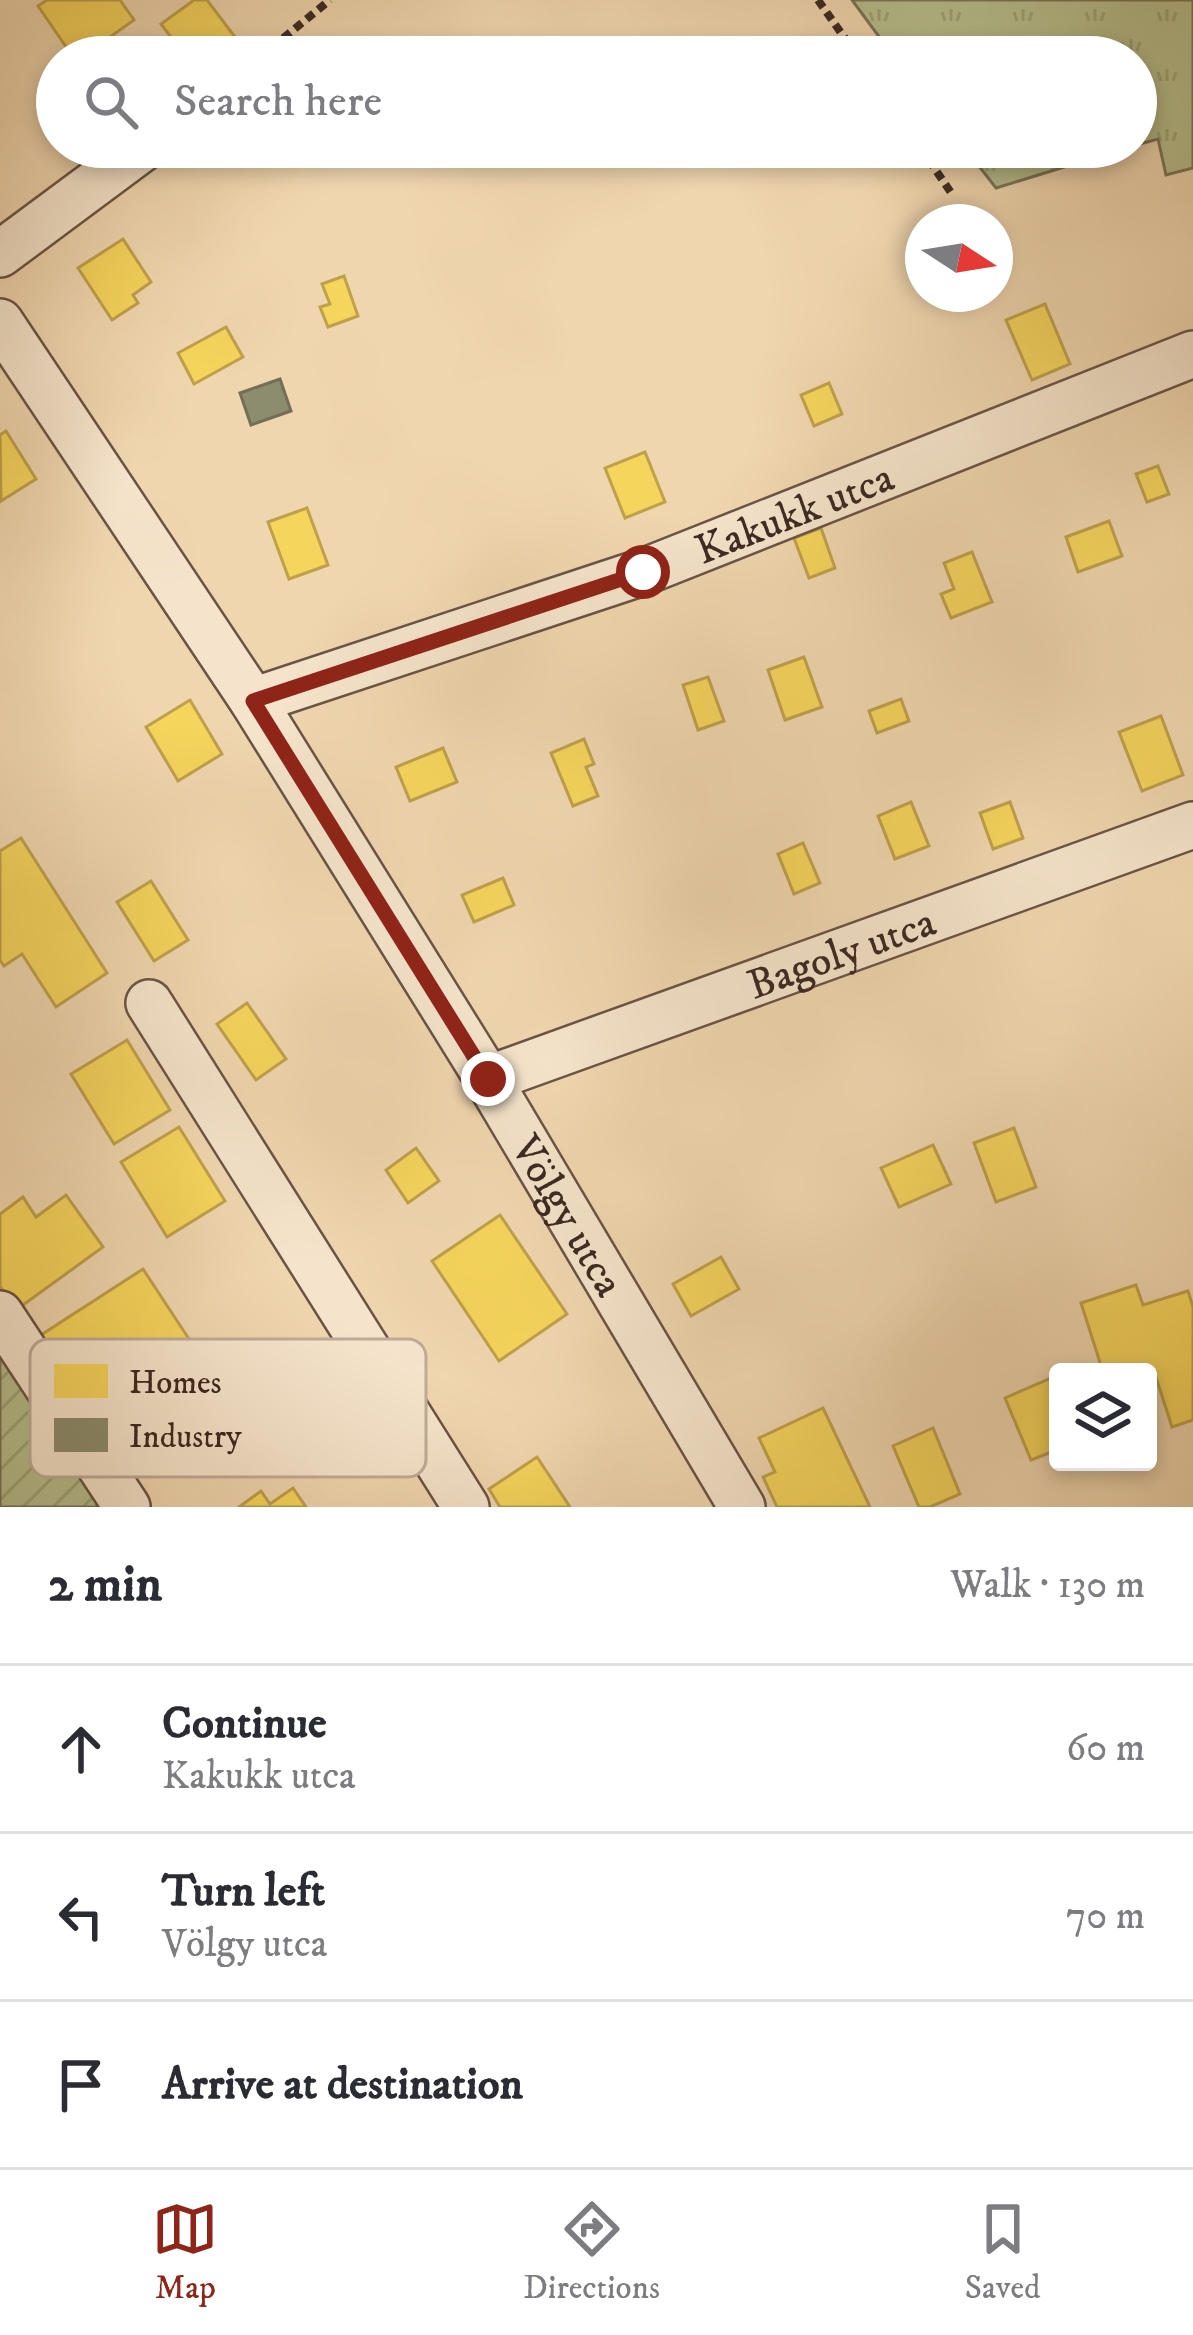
<!DOCTYPE html>
<meta charset="utf-8">
<style>
:root{--surface:#fff;--page:#f7f7f7;--text:#2b2b33;--muted:#7c7c81;--line:#e1e1e2;--accent:#8f2418}
body{margin:0;font-family:"IM FELL DW Pica",serif;background:var(--page);color:var(--text)}
.controls{position:absolute;right:36px;bottom:36px;display:grid;overflow:hidden;border-radius:12px;box-shadow:0 6px 18px #0003}
.controls button{width:108px;height:108px;display:grid;place-items:center;padding:0;border:0;border-bottom:3px solid var(--line);background:var(--surface);color:var(--text);font:60px sans-serif}
.compass{position:absolute;left:905px;top:204px;width:108px;height:108px;border-radius:50%;background:var(--surface);box-shadow:0 6px 18px #0003;rotate:102deg}
.stop{position:absolute;width:36px;height:36px;margin:-27px;border:9px solid #8f2418;border-radius:50%;background:#fff}
.stop.end{background:#8f2418;border-color:#fff;box-shadow:0 3px 12px #0008}
.list{margin:0;padding:0;list-style:none}
h2{display:flex;justify-content:space-between;align-items:center;height:156px;margin:0;padding:0 48px;font-size:51px}
h2 small{font-size:39px;font-weight:400;color:var(--muted)}
.list li{display:grid;grid-template-columns:78px 1fr auto;gap:36px;align-items:center;box-sizing:border-box;height:168px;padding:0 48px;border-top:3px solid var(--line)}
.list b{display:block;font-size:45px;white-space:nowrap}
.list p{margin:0;font-size:39px;white-space:nowrap;color:var(--muted)}
.list em{font-size:39px;font-style:normal;color:var(--muted)}
.icon{flex:none;width:66px;height:66px;fill:none;stroke:currentColor;stroke-width:2;stroke-linecap:round;stroke-linejoin:round}
.map{position:relative;flex:none;width:1193px;height:1507px;overflow:hidden}
.search{position:absolute;background:var(--surface);box-shadow:0 6px 18px #0003;left:36px;right:36px;top:36px;height:132px;display:flex;align-items:center;gap:30px;box-sizing:border-box;padding:0 42px;border-radius:66px;color:var(--muted);font-size:45px}
.sheet{height:660px;background:var(--surface)}
nav{display:flex;justify-content:space-around;align-items:center;box-sizing:border-box;height:168px;border-top:3px solid var(--line);background:var(--surface);font-size:33px;color:var(--muted)}
nav a{display:grid;justify-items:center;gap:6px}
nav .on{color:var(--accent)}
.map>svg:first-child{display:block}
.grass{fill:url(#grass-tufts);stroke:#797458;stroke-width:3}
.garden{fill:url(#garden-furrows);stroke:#797458;stroke-width:3}
.homes{fill:#f6d55c;stroke:#bea14b;stroke-width:3}
.industry{fill:#8c8c6e;stroke:#746e57;stroke-width:3}
.lines{fill:none;stroke-linecap:round;stroke-linejoin:round}
.minor-casing{stroke:#695445;stroke-width:50}
.path{stroke:#3c2922;stroke-width:8;stroke-dasharray:9 6;stroke-linecap:butt}
.minor{stroke:#f5e4cb;stroke-width:45}
.route{stroke:#8f2418;stroke-width:15}
.labels{text-anchor:middle;stroke-width:12;stroke-linejoin:round;paint-order:stroke}
.street-label{font-size:42px;fill:#3c2922;stroke:#f5e4cb}
.key{fill:#f5e4cb;stroke:#beac98;stroke-width:3}
.key-label{font-size:33px;fill:#3c2922}
</style>
<div class="map">
<svg width="1193" height="1507" viewBox="0 0 1193 1507">
<defs>
<pattern id="grass-tufts" width="24" height="20" patternUnits="userSpaceOnUse" patternTransform="scale(3)"><rect width="24" height="20" fill="#b6be8d"/><path d="M3 7l-1-3M5 7V3M7 7l1-3M15 17l-1-3M17 17v-4M19 17l1-3" fill="none" stroke="#9da379"/></pattern>
<pattern id="garden-furrows" width="10" height="10" patternUnits="userSpaceOnUse" patternTransform="scale(3)"><rect width="10" height="10" fill="#b6be8d"/><path d="M-1 1l2-2M0 10L10 0M9 11l2-2" fill="none" stroke="#9da379"/></pattern>
</defs>
<rect width="100%" height="100%" fill="#f0d6af"/>
<filter id="stains"><feTurbulence type="fractalNoise" baseFrequency=".00167" numOctaves="4"/><feColorMatrix values="0 0 0 0 .2 0 0 0 0 .09 0 0 0 0 .02 0 0 0 .5 -.17"/></filter>
<radialGradient id="worn" r=".72"><stop offset=".6" stop-color="#630" stop-opacity="0"/><stop offset="1" stop-color="#630" stop-opacity=".3"/></radialGradient>
<!-- grass -->
<g class="grass">
<polygon points="852,0 1193,0 1193,168 1166,175 1158,139 1136,145 1136,57 894,57"/>
<polygon points="964,147 1129,147 996,188"/>
</g>
<!-- garden -->
<polygon class="garden" points="0,1352 99,1507 0,1507"/>
<!-- homes -->
<g class="homes">
<polygon points="47,0 120,0 134,20 82,57 73,57 38,6"/>
<polygon points="194,0 207,0 238,41 216,57 186,57 161,24"/>
<polygon points="123,239 151,282 133,295 138,303 112,320 78,268"/>
<polygon points="344,276 358,316 328,327 320,307 330,304 322,284"/>
<polygon points="1045,304 1070,364 1032,380 1006,320"/>
<polygon points="226,327 243,357 194,384 178,353"/>
<polygon points="829,383 842,414 814,426 801,395"/>
<polygon points="6,431 36,479 1,501 0,435"/>
<polygon points="645,452 665,502 625,518 605,468"/>
<polygon points="1158,466 1169,494 1147,502 1136,474"/>
<polygon points="307,508 328,565 289,579 268,522"/>
<polygon points="1109,521 1122,556 1078,572 1066,537"/>
<polygon points="821,528 835,568 809,578 794,538"/>
<polygon points="972,552 992,602 951,618 941,594 954,589 944,563"/>
<polygon points="804,657 822,707 785,720 768,670"/>
<polygon points="708,677 724,721 698,730 683,685"/>
<polygon points="901,699 909,721 877,733 869,711"/>
<polygon points="190,700 222,754 178,781 146,727"/>
<polygon points="1161,716 1183,775 1142,791 1119,732"/>
<polygon points="584,739 594,764 586,767 598,796 573,806 551,753"/>
<polygon points="443,748 457,782 410,801 396,767"/>
<polygon points="911,802 929,846 895,859 878,816"/>
<polygon points="1010,802 1023,838 993,849 980,813"/>
<polygon points="21,838 107,973 56,1007 22,954 4,966 0,960 0,851"/>
<polygon points="803,843 820,883 794,894 778,854"/>
<polygon points="503,878 514,905 474,922 462,895"/>
<polygon points="151,881 188,940 154,961 117,902"/>
<polygon points="247,1003 286,1059 256,1080 217,1024"/>
<polygon points="127,1040 170,1110 114,1144 71,1074"/>
<polygon points="179,1127 225,1201 167,1237 121,1162"/>
<polygon points="1014,1128 1036,1187 996,1202 974,1143"/>
<polygon points="933,1145 951,1184 899,1207 881,1168"/>
<polygon points="416,1148 439,1181 408,1203 386,1170"/>
<polygon points="66,1195 103,1247 16,1310 0,1286 0,1214 23,1197 36,1217"/>
<polygon points="500,1215 567,1314 499,1361 432,1261"/>
<polygon points="721,1257 739,1289 691,1316 673,1284"/>
<polygon points="143,1269 189,1339 161,1357 167,1368 93,1416 41,1335"/>
<polygon points="1136,1285 1143,1305 1188,1291 1193,1307 1193,1420 1172,1427 1155,1374 1148,1376 1148,1372 1103,1372 1081,1303"/>
<polygon points="1058,1375 1058,1462 1054,1451 1031,1460 1005,1398"/>
<polygon points="823,1408 870,1507 777,1507 763,1477 775,1472 759,1438"/>
<polygon points="933,1428 960,1494 930,1507 919,1507 893,1446"/>
<polygon points="537,1457 570,1507 500,1507 489,1489"/>
<polygon points="293,1488 306,1507 239,1507 261,1491 270,1504"/>
</g>
<!-- industry -->
<polygon class="industry" points="280,379 291,411 251,425 240,393"/>
<g class="lines">
<!-- minor casing -->
<g class="minor-casing">
<g id="minor">
<polyline points="0,254 144,147"/>
<path id="s1" d="M 0,322 L 253,701 L 488,1079 L 742,1507"/>
<path id="s2" d="M 253,701 L 643,572 L 1193,354"/>
<polyline points="149,1003 466,1507"/>
<path id="s3" d="M 488,1079 L 1193,825"/>
<polyline points="0,1314 127,1507"/>
</g>
</g>
<!-- path -->
<g class="path">
<polyline points="818,0 858,57"/>
<polyline points="260,57 330,0"/>
<polyline points="920,147 952,194"/>
</g>
<!-- minor -->
<use href="#minor" class="minor"/>
</g>
<g class="lines">
<!-- route -->
<polyline class="route" points="488,1079 253,701 643,572"/>
</g>
<g class="labels">
<!-- street labels -->
<g class="street-label">
<text dy="15" stroke="none"><textPath href="#s2" startOffset="573">Kakukk utca</textPath></text>
<text dy="15" stroke="none"><textPath href="#s3" startOffset="375">Bagoly utca</textPath></text>
<text dy="15" stroke="none"><textPath href="#s1" startOffset="1059">Völgy utca</textPath></text>
</g>
</g>
<!-- legend -->
<rect x="30" y="1339" width="396" height="138" rx="18" class="key"/>
<rect x="54" y="1364" width="54" height="34" fill="#f6d55c"/>
<rect x="54" y="1418" width="54" height="34" fill="#8c8c6e"/>
<g class="key-label">
<text x="129" y="1393">Homes</text>
<text x="129" y="1447">Industry</text>
</g>
<rect width="100%" height="100%" filter="url(#stains)"/>
<rect width="100%" height="100%" fill="url(#worn)"/>
</svg>
<div class="controls">
<button><svg class="icon" aria-label="layers" viewBox="0 0 24 24"><path d="M12 4l9 5-9 5-9-5zM3 14l9 5 9-5"/></svg></button>
</div>
<svg class="compass" viewBox="-18 -18 36 36"><path d="M0-13l5 13h-10z" fill="#e53935"/><path d="M0 13l5-13h-10z" fill="#7c7c81"/></svg>
<div class="stop" style="left:643px;top:572px"></div>
<div class="stop end" style="left:488px;top:1079px"></div>
<div class="search"><svg class="icon" aria-label="search" viewBox="0 0 24 24"><circle cx="10" cy="10" r="6"/><path d="M15 15l6 6"/></svg>Search here</div>
</div>
<section class="sheet">
<h2>2 min<small>Walk · 130 m</small></h2>
<ul class="list">
<li><svg class="icon" aria-label="ahead" viewBox="0 0 24 24"><path d="M12 20V5M6 11l6-6 6 6"/></svg><div><b>Continue</b><p>Kakukk utca</p></div><em>60 m</em></li>
<li><svg class="icon" aria-label="left" viewBox="0 0 24 24"><path d="M17 20v-9H6M10 6l-5 5 5 5"/></svg><div><b>Turn left</b><p>Völgy utca</p></div><em>70 m</em></li>
<li><svg class="icon" aria-label="arrive" viewBox="0 0 24 24"><path d="M6 21V4h12l-3 4 3 4H6"/></svg><div><b>Arrive at destination</b></div></li>
</ul>
</section>
<nav>
<a class="on"><svg class="icon" aria-label="map" viewBox="0 0 24 24"><path d="M3 6l6-2 6 2 6-2v14l-6 2-6-2-6 2zM9 4v14M15 6v14"/></svg>Map</a>
<a><svg class="icon" aria-label="directions" viewBox="0 0 24 24"><path d="M12 3l9 9-9 9-9-9zM9 14v-3h6M13 9l2 2-2 2"/></svg>Directions</a>
<a><svg class="icon" aria-label="saved" viewBox="0 0 24 24"><path d="M7 4h10v16l-5-4-5 4z"/></svg>Saved</a>
</nav>
